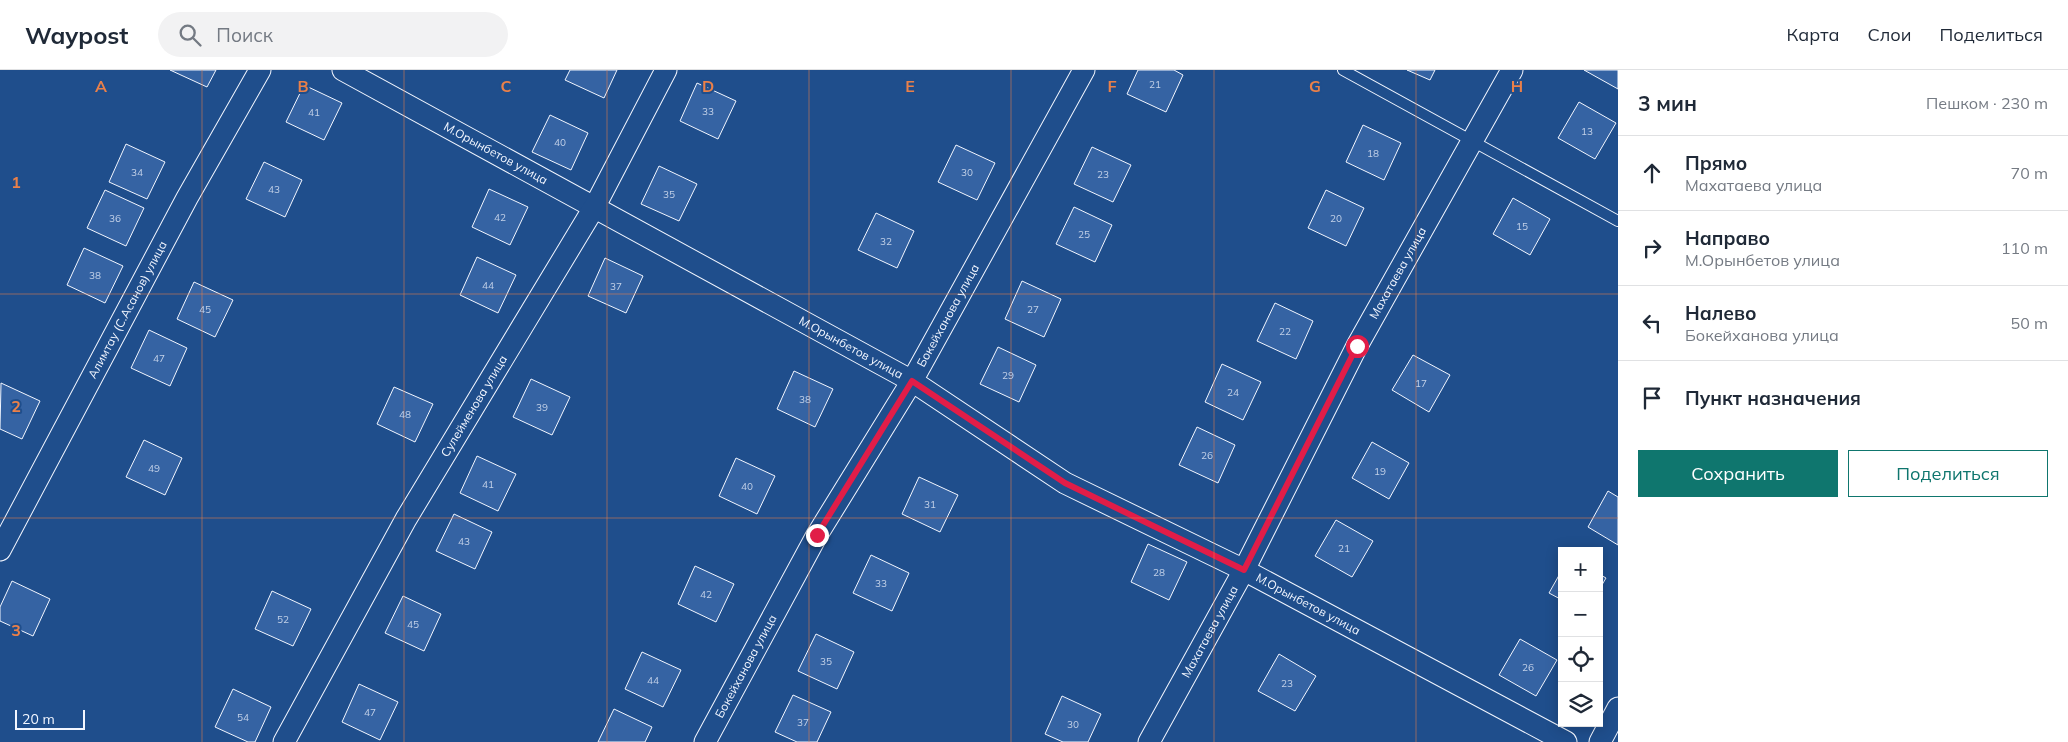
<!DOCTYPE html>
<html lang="ru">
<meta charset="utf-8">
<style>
:root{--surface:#fff;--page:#f2f2f3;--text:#1f2937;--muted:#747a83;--line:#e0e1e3;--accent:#0f766e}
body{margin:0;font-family:Mulish,sans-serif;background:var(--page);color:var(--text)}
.controls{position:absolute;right:15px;bottom:15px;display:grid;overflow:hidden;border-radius:0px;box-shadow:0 2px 12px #0003}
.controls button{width:45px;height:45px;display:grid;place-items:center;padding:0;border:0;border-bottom:1px solid var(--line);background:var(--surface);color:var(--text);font:25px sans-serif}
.scale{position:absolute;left:15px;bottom:12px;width:70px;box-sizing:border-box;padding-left:5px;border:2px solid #f2f6ff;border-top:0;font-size:14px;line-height:18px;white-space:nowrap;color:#f2f6ff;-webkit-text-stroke:4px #1f4e8c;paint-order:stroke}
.stop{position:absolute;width:15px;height:15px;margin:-11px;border:4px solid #e11d48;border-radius:50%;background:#fff}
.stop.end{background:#e11d48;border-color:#fff;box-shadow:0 1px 5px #0008}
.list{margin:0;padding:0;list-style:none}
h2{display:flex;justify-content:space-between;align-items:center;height:65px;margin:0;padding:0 20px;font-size:21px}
h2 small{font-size:16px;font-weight:400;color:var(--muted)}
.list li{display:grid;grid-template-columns:32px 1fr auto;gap:15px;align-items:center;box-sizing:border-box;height:75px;padding:0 20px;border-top:1px solid var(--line)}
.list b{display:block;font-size:19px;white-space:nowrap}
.list p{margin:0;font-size:16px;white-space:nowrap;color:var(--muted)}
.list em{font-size:16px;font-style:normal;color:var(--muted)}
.actions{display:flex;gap:10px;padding:15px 20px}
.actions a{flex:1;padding:11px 0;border:1px solid var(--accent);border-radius:0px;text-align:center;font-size:18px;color:var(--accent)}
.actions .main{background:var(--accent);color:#fff}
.icon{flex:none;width:28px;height:28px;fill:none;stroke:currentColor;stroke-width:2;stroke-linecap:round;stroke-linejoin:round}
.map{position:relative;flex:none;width:1618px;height:672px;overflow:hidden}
header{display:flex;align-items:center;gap:30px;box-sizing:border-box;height:70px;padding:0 25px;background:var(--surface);border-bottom:1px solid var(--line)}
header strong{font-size:24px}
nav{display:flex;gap:28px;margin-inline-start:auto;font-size:18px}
.search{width:350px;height:45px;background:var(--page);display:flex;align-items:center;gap:12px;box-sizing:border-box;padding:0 18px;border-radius:28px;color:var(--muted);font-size:19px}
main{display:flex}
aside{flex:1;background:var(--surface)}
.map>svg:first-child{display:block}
.building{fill:#3563a3;stroke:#f2f6ff}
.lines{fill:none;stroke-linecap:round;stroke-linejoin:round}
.lane-casing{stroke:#f2f6ff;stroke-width:12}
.street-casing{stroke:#f2f6ff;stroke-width:23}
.lane{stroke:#1f4e8c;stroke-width:10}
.street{stroke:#1f4e8c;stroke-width:21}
.route{stroke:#e11d48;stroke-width:6}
.grid{fill:none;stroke:#ea8049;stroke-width:1;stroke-opacity:0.55}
.labels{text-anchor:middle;stroke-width:4;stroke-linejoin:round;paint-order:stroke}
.number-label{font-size:10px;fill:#c3d1e8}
.street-label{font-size:12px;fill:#f2f6ff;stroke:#1f4e8c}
.grid-label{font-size:16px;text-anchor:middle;font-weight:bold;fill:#ea8049;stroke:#1f4e8c;stroke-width:4;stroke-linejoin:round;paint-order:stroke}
</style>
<header>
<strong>Waypost</strong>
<div class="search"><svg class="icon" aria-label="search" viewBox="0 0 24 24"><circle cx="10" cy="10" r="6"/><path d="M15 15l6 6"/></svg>Поиск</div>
<nav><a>Карта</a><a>Слои</a><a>Поделиться</a></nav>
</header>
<main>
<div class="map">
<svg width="1618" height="672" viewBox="0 0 1618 672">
<rect width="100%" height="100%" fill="#1f4e8c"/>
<!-- building -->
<g class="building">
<polygon points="170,0 216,0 207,17"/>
<polygon points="570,0 617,0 604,28 565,10"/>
<polygon points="1138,0 1174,0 1183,5 1166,42 1127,24"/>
<polygon points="1407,0 1435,0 1430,10"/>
<polygon points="1584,0 1618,0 1618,19"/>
<polygon points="697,13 736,31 718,69 680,51"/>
<polygon points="304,15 342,33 324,70 286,52"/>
<polygon points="1579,32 1616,53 1595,89 1558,68"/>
<polygon points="550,45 588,63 571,100 532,82"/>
<polygon points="1363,55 1401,73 1384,110 1346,92"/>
<polygon points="126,74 165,92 147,129 109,112"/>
<polygon points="956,75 995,93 977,130 938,112"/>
<polygon points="1092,77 1131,95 1113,132 1074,114"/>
<polygon points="264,92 302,110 285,147 246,129"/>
<polygon points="659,96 697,114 679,151 641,134"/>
<polygon points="489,119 528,137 510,175 472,157"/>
<polygon points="105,120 144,138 126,176 87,158"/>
<polygon points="1326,120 1364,138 1346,176 1308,158"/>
<polygon points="1513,128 1550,149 1530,185 1493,164"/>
<polygon points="1074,137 1112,155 1095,192 1056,174"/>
<polygon points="876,143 914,161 897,198 858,180"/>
<polygon points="84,178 123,196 105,233 67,215"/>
<polygon points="477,187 516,205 498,243 460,225"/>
<polygon points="605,188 643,206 626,243 588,226"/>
<polygon points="1022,211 1061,229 1044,267 1005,249"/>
<polygon points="194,212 233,230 215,267 177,249"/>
<polygon points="1275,233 1313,251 1296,289 1257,271"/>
<polygon points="149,260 187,278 170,316 131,298"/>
<polygon points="998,277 1036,295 1019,332 980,314"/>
<polygon points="1413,285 1450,305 1429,342 1392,320"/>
<polygon points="1222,294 1261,312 1243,350 1205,332"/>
<polygon points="794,301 833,319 815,357 777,339"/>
<polygon points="531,309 570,327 552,365 513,347"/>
<polygon points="1,313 40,331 22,369 0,359"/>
<polygon points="394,317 433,334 415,372 377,354"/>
<polygon points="1197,357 1235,375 1218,413 1179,395"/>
<polygon points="144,370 182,388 165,425 126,407"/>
<polygon points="1372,372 1409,393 1389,429 1352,408"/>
<polygon points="477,386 516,404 498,441 460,423"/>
<polygon points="736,388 775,406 757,444 719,426"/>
<polygon points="919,407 958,425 940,462 902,444"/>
<polygon points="1608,421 1618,427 1618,475 1588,457"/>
<polygon points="454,444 492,462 475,499 436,481"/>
<polygon points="1336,450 1373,471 1352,507 1315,486"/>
<polygon points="1148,474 1187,492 1169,530 1131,512"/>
<polygon points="871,485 909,503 892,541 853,523"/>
<polygon points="695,496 734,514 716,552 678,534"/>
<polygon points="1562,500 1562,530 1549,523"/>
<polygon points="1599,504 1606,508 1599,520"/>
<polygon points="12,511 50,529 33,566 0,551 0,537"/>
<polygon points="272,521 311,539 293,576 255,559"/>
<polygon points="403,526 441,544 424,581 385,563"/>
<polygon points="816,564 854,582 837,619 798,601"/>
<polygon points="1520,569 1557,590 1536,626 1499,605"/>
<polygon points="642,582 681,600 663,637 625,619"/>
<polygon points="1279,584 1316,606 1295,641 1258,621"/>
<polygon points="359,614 398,632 380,670 342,652"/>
<polygon points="233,619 271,637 255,672 248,672 215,657"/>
<polygon points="793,625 831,642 817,672 797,672 775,662"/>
<polygon points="1062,626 1101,644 1088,672 1063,672 1045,664"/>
<polygon points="614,639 652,657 645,672 598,672"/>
</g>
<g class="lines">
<!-- lane casing -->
<g class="lane-casing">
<polyline id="lane" points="1343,0 1618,151"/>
</g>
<!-- street casing -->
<g class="street-casing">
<g id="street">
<path id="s1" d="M 343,0 L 912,311 L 1065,413 L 1244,500 L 1566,672"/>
<path id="s2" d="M 0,480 L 187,128 L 260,0"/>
<path id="s3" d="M 284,672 L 406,449 L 595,136 L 666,0"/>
<path id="s4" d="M 705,672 L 817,465 L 912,311 L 1084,0"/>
<path id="s5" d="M 1149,672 L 1244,500 L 1357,276 L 1512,0"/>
<polyline points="1600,672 1618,638"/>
</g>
</g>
<!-- lane -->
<use href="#lane" class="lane"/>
<!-- street -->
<use href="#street" class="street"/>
</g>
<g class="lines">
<!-- route -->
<polyline class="route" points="817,465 912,311 1065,413 1244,500 1357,276"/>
</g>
<!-- grid -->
<path class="grid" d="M 202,0 L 202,672M 404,0 L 404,672M 607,0 L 607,672M 809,0 L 809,672M 1011,0 L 1011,672M 1214,0 L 1214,672M 1416,0 L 1416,672M 0,224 L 1618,224M 0,448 L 1618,448"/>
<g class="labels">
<!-- number labels -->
<g class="number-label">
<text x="1155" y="18">21</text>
<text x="708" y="45">33</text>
<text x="314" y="46">41</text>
<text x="1587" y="65">13</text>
<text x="560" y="76">40</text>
<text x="1373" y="87">18</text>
<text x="137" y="106">34</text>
<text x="967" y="106">30</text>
<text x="1103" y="108">23</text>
<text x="274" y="123">43</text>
<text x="669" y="128">35</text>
<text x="500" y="151">42</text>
<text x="115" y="152">36</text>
<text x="1336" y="152">20</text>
<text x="1522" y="160">15</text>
<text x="1084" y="168">25</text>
<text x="886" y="175">32</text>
<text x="95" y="209">38</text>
<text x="488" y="219">44</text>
<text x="616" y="220">37</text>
<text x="205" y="243">45</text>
<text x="1033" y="243">27</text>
<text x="1285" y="265">22</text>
<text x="159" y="292">47</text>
<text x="1008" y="309">29</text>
<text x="1421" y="317">17</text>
<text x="1233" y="326">24</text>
<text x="805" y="333">38</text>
<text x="542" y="341">39</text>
<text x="405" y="348">48</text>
<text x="1207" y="389">26</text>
<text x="154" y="402">49</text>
<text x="1380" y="405">19</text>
<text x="488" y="418">41</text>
<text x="747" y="420">40</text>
<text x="930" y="438">31</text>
<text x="464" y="475">43</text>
<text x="1344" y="482">21</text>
<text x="1159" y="506">28</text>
<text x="881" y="517">33</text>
<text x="706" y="528">42</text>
<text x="283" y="553">52</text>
<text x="413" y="558">45</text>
<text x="826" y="595">35</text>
<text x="1528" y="601">26</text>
<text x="653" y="614">44</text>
<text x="1287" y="617">23</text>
<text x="370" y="646">47</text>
<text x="243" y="651">54</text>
<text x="803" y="656">37</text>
<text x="1073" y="658">30</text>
</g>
<!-- street labels -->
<g class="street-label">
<text dy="4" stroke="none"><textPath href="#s1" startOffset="174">М.Орынбетов улица</textPath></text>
<text dy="4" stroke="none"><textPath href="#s5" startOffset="531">Махатаева улица</textPath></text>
<text dy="4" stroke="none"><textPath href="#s2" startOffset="272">Алимтау (С.Асанов) улица</textPath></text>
<text dy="4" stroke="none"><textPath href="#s4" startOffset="491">Бокейханова улица</textPath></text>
<text dy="4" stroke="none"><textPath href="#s1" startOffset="579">М.Орынбетов улица</textPath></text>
<text dy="4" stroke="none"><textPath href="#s3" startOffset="386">Сулейменова улица</textPath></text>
<text dy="4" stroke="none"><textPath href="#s1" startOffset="1104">М.Орынбетов улица</textPath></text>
<text dy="4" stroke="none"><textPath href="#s5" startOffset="126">Махатаева улица</textPath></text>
<text dy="4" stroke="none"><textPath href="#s4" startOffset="86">Бокейханова улица</textPath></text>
</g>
</g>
<g class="grid-label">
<text x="101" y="22">A</text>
<text x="303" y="22">B</text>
<text x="506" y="22">C</text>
<text x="708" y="22">D</text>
<text x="910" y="22">E</text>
<text x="1112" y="22">F</text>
<text x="1315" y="22">G</text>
<text x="1517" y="22">H</text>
<text x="16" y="118">1</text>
<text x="16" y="342">2</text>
<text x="16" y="566">3</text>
</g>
</svg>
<div class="controls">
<button>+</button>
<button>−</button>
<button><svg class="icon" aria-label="locate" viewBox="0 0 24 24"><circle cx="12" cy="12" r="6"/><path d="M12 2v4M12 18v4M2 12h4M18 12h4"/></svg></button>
<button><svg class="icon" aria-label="layers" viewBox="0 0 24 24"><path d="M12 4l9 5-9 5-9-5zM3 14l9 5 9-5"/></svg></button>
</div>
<div class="scale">20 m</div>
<div class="stop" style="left:1357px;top:276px"></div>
<div class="stop end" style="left:817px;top:465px"></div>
</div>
<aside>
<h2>3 мин<small>Пешком · 230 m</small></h2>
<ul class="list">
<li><svg class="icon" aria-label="ahead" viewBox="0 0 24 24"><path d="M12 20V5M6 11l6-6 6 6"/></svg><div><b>Прямо</b><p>Махатаева улица</p></div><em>70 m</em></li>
<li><svg class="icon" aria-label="right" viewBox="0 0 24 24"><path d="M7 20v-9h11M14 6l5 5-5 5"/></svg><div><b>Направо</b><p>М.Орынбетов улица</p></div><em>110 m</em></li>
<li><svg class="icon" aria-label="left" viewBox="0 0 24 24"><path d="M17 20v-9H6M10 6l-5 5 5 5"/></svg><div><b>Налево</b><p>Бокейханова улица</p></div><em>50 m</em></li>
<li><svg class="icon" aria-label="arrive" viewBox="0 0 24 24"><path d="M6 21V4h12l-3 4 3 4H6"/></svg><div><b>Пункт назначения</b></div></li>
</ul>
<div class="actions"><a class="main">Сохранить</a><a>Поделиться</a></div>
</aside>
</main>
